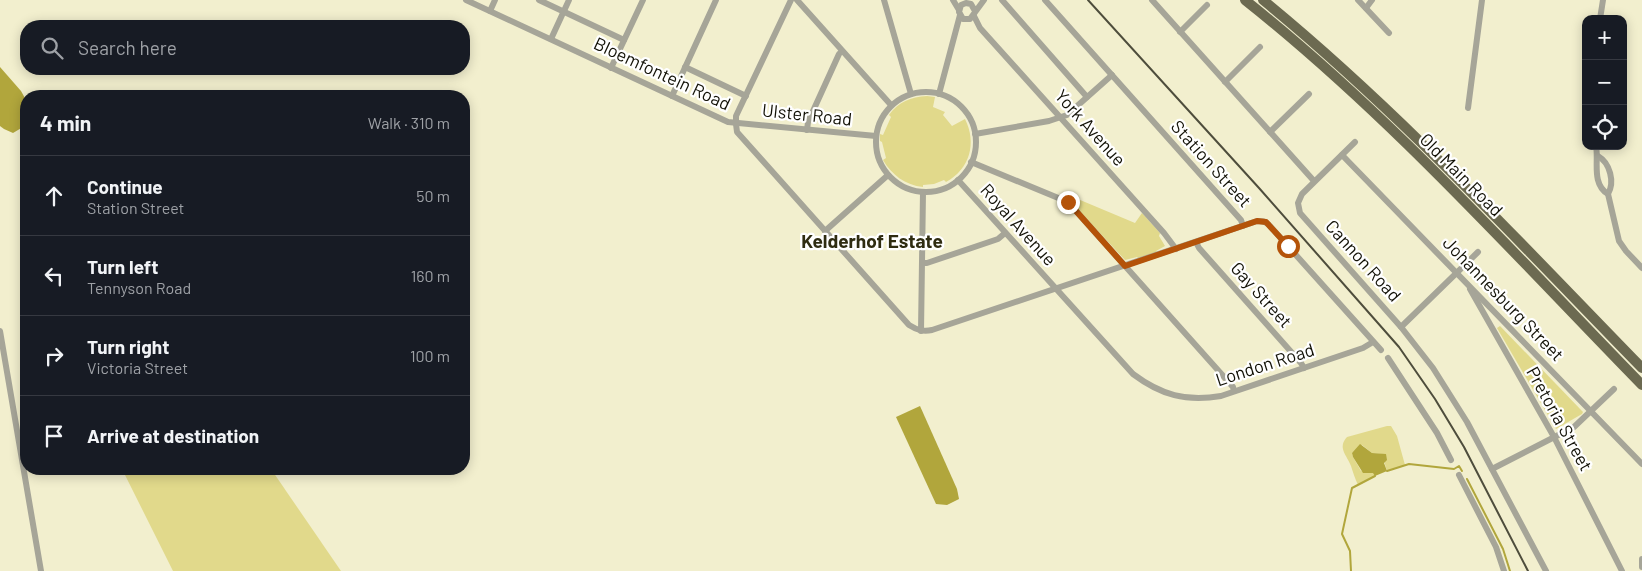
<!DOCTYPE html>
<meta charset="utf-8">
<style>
:root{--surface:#171b24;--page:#242831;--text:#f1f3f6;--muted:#9ea1a6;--line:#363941}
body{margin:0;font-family:Barlow,sans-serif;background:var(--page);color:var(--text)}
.controls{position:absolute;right:15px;top:15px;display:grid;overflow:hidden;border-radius:10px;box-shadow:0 2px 12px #0003}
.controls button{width:45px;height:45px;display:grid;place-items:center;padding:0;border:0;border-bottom:1px solid var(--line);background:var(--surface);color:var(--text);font:25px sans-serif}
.stop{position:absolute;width:15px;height:15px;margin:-11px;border:4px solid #b45309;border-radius:50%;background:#fff}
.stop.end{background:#b45309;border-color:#fff;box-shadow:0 1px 5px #0008}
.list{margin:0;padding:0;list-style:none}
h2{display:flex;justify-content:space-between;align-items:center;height:65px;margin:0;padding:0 20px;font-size:21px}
h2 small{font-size:16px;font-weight:400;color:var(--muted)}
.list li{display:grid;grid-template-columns:32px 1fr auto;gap:15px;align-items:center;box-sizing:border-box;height:80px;padding:0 20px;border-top:1px solid var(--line)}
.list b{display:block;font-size:19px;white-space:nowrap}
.list p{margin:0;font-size:16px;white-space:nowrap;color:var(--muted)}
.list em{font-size:16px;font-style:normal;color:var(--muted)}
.icon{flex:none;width:28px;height:28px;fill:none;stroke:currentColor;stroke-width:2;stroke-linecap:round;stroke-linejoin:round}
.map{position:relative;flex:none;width:1642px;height:571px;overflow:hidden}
.search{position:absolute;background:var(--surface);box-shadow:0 2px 12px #0003;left:20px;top:20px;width:450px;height:55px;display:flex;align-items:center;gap:12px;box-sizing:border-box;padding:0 18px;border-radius:20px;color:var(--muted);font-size:19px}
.panel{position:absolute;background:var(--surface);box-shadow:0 2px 12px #0003;left:20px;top:90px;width:450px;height:385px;border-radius:20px}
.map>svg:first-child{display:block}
.green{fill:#e1d98b}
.water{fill:#b1a63c}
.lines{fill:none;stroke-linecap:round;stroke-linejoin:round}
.stream{stroke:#b1a63c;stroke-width:2}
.minor{stroke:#a6a598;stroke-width:6}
.primary{stroke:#6c6a51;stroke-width:10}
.rail{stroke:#4e4d3c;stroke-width:2}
.route{stroke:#b45309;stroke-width:6}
.labels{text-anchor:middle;stroke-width:4.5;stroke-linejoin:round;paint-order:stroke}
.street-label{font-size:18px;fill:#121106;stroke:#fff}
.neighbourhood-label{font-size:19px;font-weight:bold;fill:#2f2c11;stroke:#fff}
</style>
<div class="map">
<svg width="1642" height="571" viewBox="0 0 1642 571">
<rect width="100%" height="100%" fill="#f2efce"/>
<!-- green -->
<g class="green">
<path d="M 927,96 L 935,97 L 933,107 L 945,112 L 943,115 L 952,126 L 965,119 C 977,143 970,169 946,182 L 944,180 L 934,184 L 923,185 L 923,187 C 905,185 892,175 883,160 L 886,158 L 882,142 L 880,141 L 880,134 L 883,135 L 891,117 L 889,115 C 898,102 911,97 927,96 Z"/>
<polygon points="1073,197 1135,223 1142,213 1160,233 1159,236 1165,246 1156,251 1157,252 1138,258 1137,257 1125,260 1071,202"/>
<polygon points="1500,326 1583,412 1582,414 1556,429 1497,328"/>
<path d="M 1387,426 L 1391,426 L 1397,436 L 1405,465 L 1387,471 L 1382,454 L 1372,453 L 1362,445 L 1352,453 L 1353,457 L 1361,471 L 1374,473 L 1375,476 L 1358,485 C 1355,479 1353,472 1351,466 C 1347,455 1337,448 1347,437 Z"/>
<polygon points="122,469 271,469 341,571 173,571"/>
</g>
<!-- water -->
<g class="water">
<polygon points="0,67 21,91 26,100 26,122 23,127 13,133 4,129 0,126"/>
<polygon points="920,406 957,489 959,499 947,505 936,504 896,417"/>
<polygon points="1360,444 1372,453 1386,454 1387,460 1384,463 1387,471 1375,476 1373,473 1363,473 1353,457 1352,453"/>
</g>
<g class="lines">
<!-- stream -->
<g class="stream">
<polyline points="1387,471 1409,464 1454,469 1459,466 1462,471"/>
<polyline points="1467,479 1503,549 1510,571"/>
<polyline points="1351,571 1350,551 1342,534 1352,488 1375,476"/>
</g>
<!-- minor -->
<g class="minor">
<polyline points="466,0 728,122 876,136"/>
<polyline points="539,0 624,40"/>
<path d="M 791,0 L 736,116 L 736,124 L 737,132 L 909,325 C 917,330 923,332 932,330 L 1257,221 C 1262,221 1265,221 1269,225 L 1381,350"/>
<polyline points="797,0 891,105"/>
<polyline points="884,0 911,94"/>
<polyline points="953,0 959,10"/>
<polyline points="1002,0 1087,97"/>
<polyline points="1045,0 1241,220 1243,226"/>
<polyline points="1152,0 1314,181"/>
<polyline points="1358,0 1389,33"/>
<polyline points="1366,8 1372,0"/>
<polyline points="490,11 495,0"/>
<polyline points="975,11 971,4 966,3 961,5 959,12 963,19 970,19 984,0"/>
<polyline points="974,16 980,28 1164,233 1176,249"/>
<polyline points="1600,19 1603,0"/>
<polyline points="1180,32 1207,5"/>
<polyline points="551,39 569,0"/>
<polyline points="685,67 746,96"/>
<polyline points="611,68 643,0"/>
<polyline points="1225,82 1260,47"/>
<circle cx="926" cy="142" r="50"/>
<polyline points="939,94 960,15"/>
<polyline points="672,96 716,0"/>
<polyline points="1468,108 1482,0"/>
<polyline points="807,130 808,122 839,54 842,51"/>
<polyline points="1270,132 1309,94"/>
<polyline points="975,134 1049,121 1067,115 1112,75"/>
<polyline points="1355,142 1302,194 1298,203 1300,213 1401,327 1433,368 1467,422 1546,571"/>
<path d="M 1596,146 C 1599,160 1591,184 1608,194 L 1619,241 L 1626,251 L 1642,268"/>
<polyline points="1342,155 1642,464"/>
<path d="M 1598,156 C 1610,163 1615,182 1608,194"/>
<polyline points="971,162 1068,202 1233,387 1234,391"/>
<path d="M 958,180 L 1133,374 C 1161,395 1186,402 1221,396 L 1363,348 L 1373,342"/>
<polyline points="825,231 888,175"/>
<polyline points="1196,242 1199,248 1301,363 1304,368"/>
<polyline points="922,263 927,263 998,239 1005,233"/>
<polyline points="1470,289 1554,437 1622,571"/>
<polyline points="1401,327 1478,252"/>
<polyline points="0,331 41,571"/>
<polyline points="921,331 923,192"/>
<polyline points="1388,358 1437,433 1451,460"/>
<polyline points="1492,469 1574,427 1614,389"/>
<polyline points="1459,475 1496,547 1504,571"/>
<polyline points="1642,559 1642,567"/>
</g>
<!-- primary -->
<g class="primary">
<path d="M 1245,0 C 1390,115 1513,253 1642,385"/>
<path d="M 1263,0 C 1400,112 1519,242 1642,368"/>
</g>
<!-- rail -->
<polyline class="rail" points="1088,0 1259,188 1399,347 1435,399 1464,447 1528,571"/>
</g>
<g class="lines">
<!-- route -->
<polyline class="route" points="1068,202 1125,266 1257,221 1266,222 1288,246"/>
</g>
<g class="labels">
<!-- street labels -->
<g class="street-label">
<text transform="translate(662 74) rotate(25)" y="6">Bloemfontein Road</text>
<text transform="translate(807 115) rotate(6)" y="6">Ulster Road</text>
<text transform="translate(1090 128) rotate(48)" y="6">York Avenue</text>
<text transform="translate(1211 164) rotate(48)" y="6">Station Street</text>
<text transform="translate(1461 175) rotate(45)" y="6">Old Main Road</text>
<text transform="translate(1018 225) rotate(48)" y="6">Royal Avenue</text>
<text transform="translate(1363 261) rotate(48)" y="6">Cannon Road</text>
<text transform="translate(1261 295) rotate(48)" y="6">Gay Street</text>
<text transform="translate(1503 299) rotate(46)" y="6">Johannesburg Street</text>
<text transform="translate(1265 365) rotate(-18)" y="6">London Road</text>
<text transform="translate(1559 419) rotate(61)" y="6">Pretoria Street</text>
</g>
<!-- neighbourhood labels -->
<g class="neighbourhood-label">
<text x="872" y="248">Kelderhof Estate</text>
</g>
</g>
</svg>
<div class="controls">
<button>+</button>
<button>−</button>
<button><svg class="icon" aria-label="locate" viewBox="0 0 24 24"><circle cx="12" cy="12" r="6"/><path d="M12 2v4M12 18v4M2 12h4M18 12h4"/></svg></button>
</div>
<div class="stop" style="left:1288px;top:246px"></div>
<div class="stop end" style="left:1068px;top:202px"></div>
<div class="search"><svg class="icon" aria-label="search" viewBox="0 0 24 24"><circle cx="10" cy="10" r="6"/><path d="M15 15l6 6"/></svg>Search here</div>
<section class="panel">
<h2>4 min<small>Walk · 310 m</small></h2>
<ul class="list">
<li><svg class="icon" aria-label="ahead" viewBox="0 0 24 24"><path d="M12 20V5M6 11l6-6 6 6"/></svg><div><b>Continue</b><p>Station Street</p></div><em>50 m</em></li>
<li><svg class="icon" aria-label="left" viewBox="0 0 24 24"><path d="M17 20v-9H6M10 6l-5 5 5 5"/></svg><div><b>Turn left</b><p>Tennyson Road</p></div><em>160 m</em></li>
<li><svg class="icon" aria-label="right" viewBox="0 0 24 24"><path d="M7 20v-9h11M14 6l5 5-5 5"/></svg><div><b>Turn right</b><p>Victoria Street</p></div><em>100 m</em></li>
<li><svg class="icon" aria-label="arrive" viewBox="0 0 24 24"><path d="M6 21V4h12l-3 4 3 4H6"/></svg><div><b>Arrive at destination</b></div></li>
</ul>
</section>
</div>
